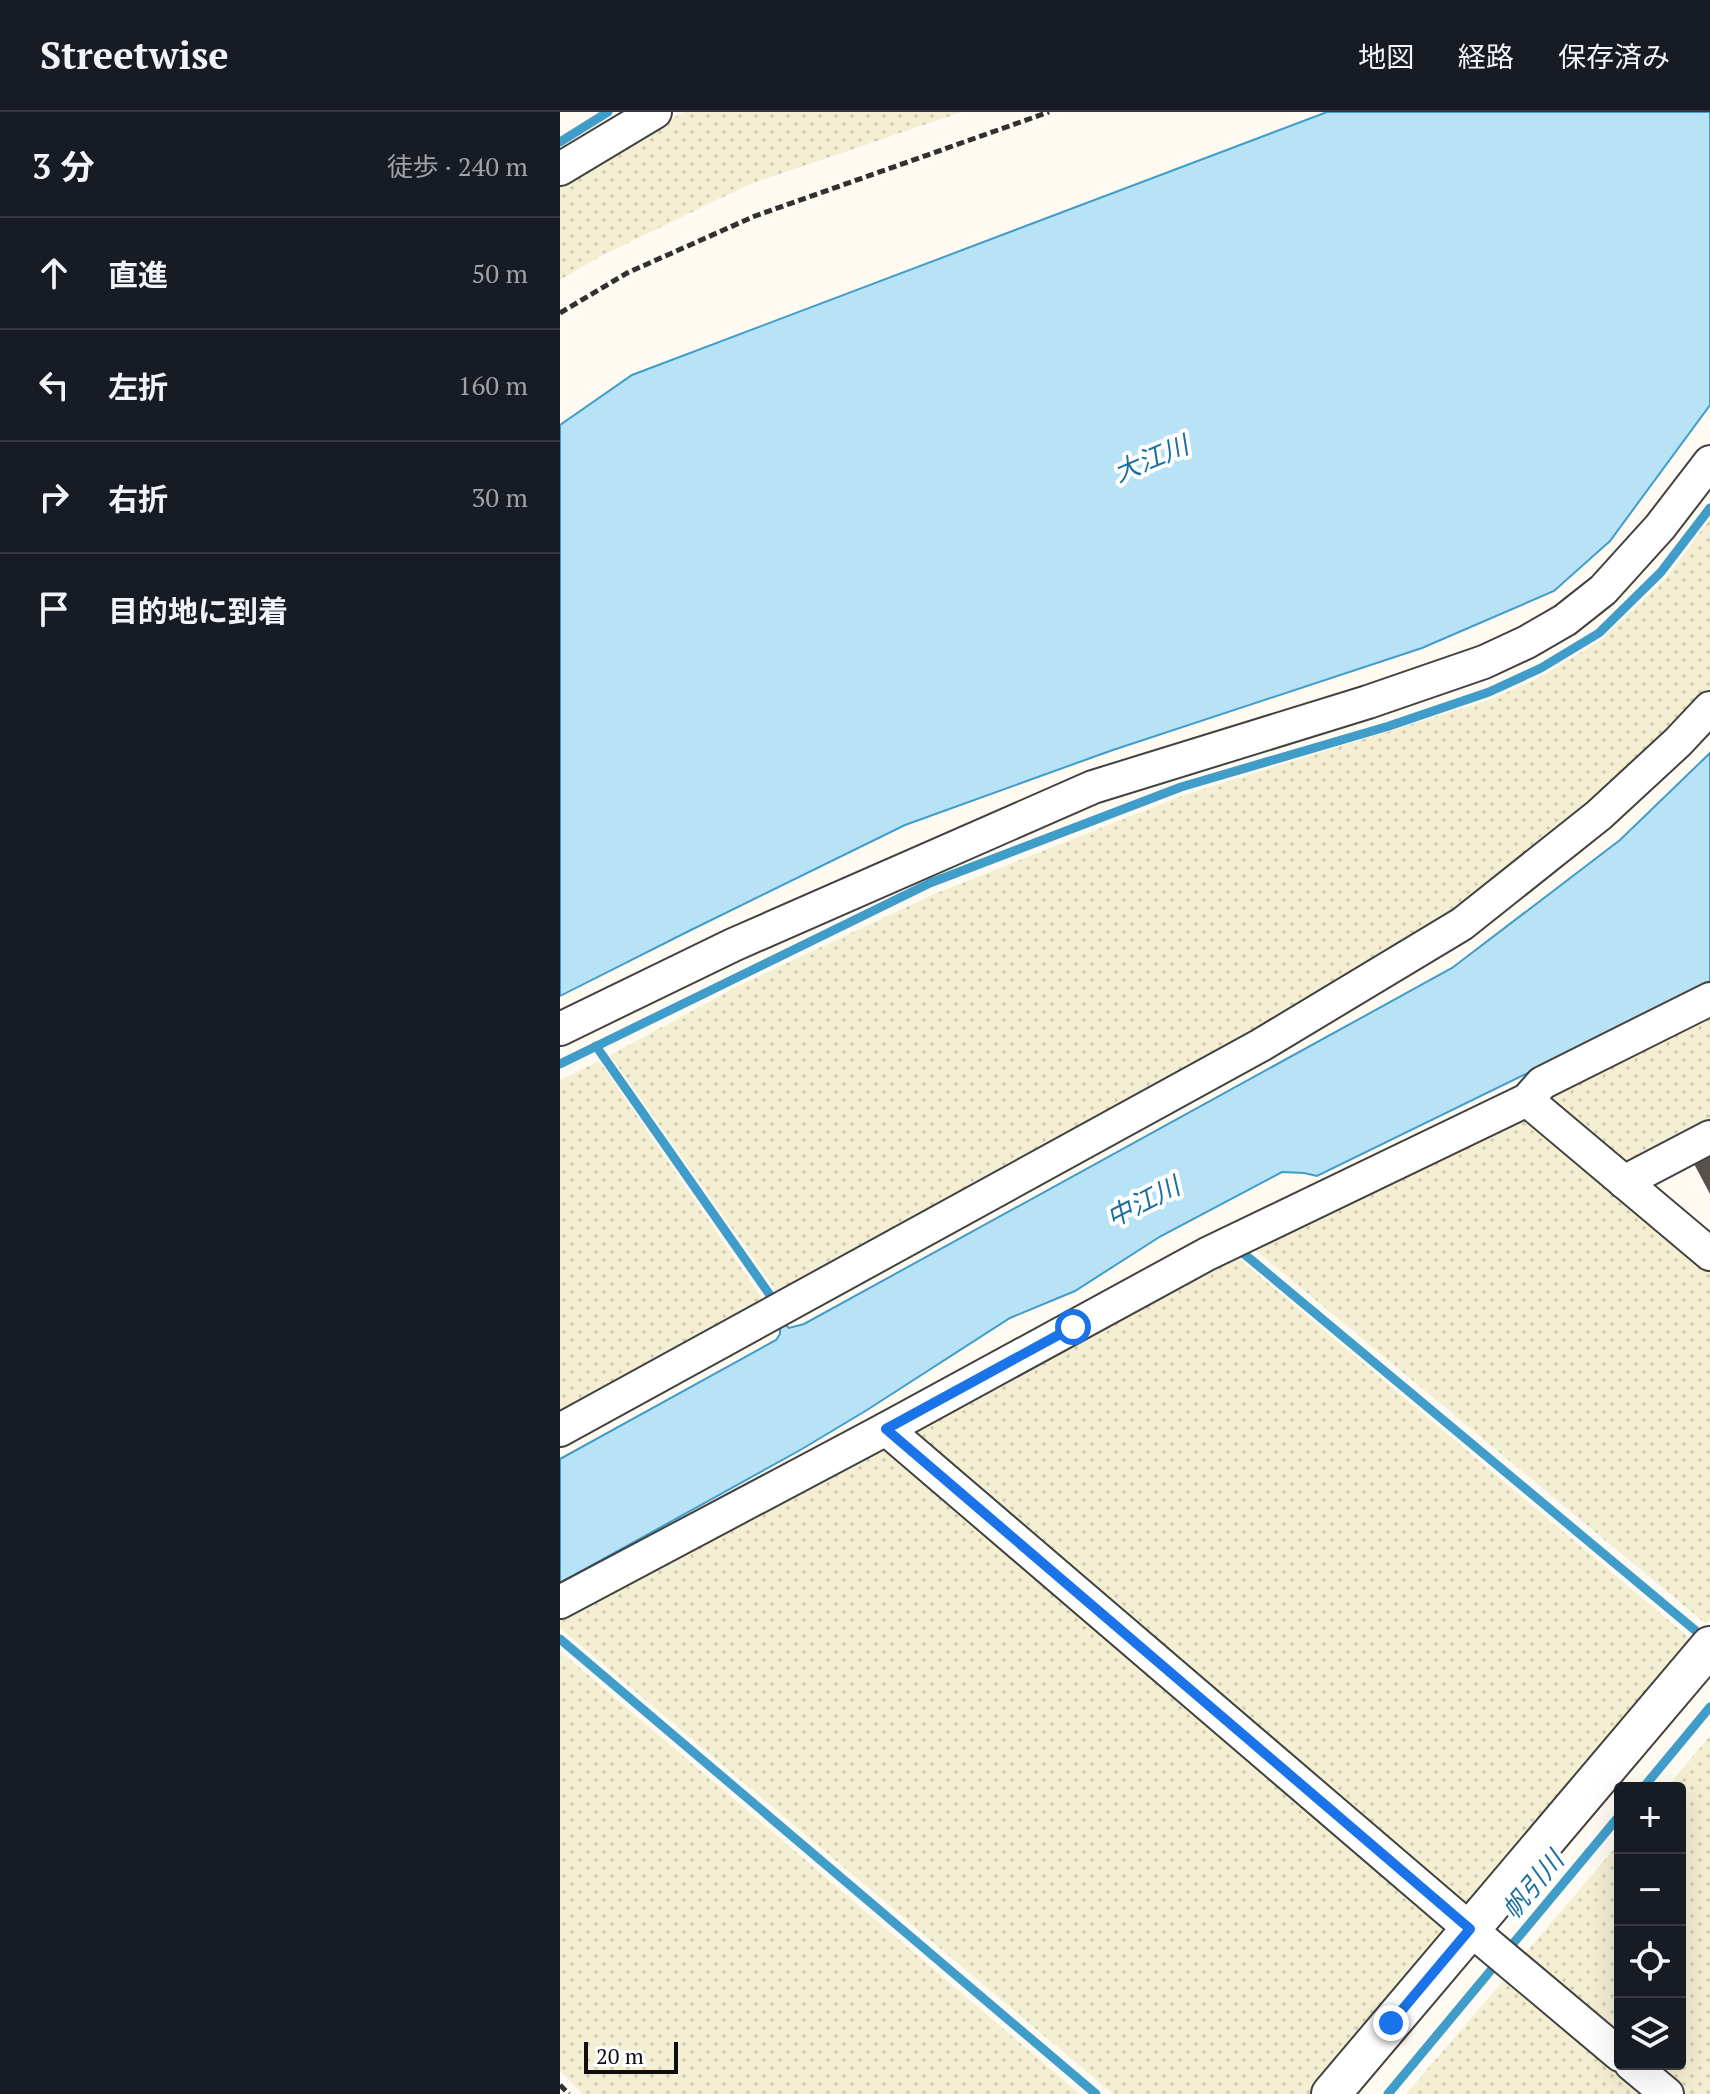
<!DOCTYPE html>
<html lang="ja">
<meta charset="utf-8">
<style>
:root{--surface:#171b24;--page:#20242c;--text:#f1f3f6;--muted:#9ea1a6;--line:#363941}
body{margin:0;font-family:"PT Serif","Noto Sans JP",serif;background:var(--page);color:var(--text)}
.controls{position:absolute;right:24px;bottom:24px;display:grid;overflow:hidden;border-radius:8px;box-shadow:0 8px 32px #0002}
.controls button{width:72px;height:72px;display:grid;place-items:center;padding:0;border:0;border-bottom:2px solid var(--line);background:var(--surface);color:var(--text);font:40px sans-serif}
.scale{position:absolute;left:24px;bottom:20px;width:94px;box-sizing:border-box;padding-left:8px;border:4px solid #0f0f0f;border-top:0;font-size:22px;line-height:28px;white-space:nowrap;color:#0f0f0f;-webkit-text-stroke:6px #fff;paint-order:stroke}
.stop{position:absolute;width:24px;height:24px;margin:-18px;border:6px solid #1a73e8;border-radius:50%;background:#fff}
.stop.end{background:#1a73e8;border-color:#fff;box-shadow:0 2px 8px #0008}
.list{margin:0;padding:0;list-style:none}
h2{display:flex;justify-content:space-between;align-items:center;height:104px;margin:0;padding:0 32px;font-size:34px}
h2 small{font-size:26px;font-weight:400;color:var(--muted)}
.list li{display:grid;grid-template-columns:52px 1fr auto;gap:24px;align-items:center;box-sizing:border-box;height:112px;padding:0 32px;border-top:2px solid var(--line)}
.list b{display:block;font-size:30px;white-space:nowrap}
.list em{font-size:26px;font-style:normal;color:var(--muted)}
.icon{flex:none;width:44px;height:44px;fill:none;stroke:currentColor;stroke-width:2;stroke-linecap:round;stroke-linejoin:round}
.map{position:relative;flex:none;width:1150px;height:1982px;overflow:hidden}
header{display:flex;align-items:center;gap:48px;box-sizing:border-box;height:112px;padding:0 40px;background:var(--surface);border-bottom:2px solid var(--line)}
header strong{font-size:38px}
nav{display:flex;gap:44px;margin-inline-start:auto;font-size:28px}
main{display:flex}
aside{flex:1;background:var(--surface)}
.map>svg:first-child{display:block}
.farmland{fill:url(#farmland-dots)}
.water{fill:#b8e2f5;stroke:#409dca;stroke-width:2}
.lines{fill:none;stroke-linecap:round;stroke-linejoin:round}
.stream{stroke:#409dca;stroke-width:9}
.building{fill:#58504c}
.minor-casing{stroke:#424242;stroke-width:36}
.tertiary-casing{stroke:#424242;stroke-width:42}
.path{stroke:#313131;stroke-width:5;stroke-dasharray:8 4;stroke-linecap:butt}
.minor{stroke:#fff;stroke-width:32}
.tertiary{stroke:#fff;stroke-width:38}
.route{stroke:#1a73e8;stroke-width:10}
.labels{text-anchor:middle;stroke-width:8;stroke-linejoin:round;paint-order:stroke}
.water-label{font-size:26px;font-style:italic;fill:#1a6f9f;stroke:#fff}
</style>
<header>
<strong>Streetwise</strong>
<nav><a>地図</a><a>経路</a><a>保存済み</a></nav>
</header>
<main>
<aside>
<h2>3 分<small>徒歩 · 240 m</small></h2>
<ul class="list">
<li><svg class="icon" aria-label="ahead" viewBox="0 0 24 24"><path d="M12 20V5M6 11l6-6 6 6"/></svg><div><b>直進</b></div><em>50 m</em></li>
<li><svg class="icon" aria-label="left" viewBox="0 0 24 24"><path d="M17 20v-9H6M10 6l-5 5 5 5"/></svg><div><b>左折</b></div><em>160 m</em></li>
<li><svg class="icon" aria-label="right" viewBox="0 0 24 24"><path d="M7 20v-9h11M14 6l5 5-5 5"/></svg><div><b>右折</b></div><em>30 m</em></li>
<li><svg class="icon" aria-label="arrive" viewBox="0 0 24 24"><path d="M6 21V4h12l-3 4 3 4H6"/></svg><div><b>目的地に到着</b></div></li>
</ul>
</aside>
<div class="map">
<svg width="1150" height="1982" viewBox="0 0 1150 1982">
<defs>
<pattern id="farmland-dots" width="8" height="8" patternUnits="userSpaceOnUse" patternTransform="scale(2)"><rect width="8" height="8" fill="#f4efd2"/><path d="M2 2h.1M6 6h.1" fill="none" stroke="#d0ccb3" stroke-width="1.8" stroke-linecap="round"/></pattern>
</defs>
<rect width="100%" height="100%" fill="#fffbf2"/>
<!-- farmland -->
<g class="farmland">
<polygon points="123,0 402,0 188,73 39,145 0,168 0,76"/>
<polygon points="1150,407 1150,585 1113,624 897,804 698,926 221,1186 50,943 178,874 374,782 624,683 932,587 980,565 1041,528 1106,466"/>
<polygon points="1150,898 1150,1014 1079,1051 1052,1047 983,993 988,979"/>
<polygon points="39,949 207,1193 0,1307 0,968"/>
<polygon points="969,1001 1150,1153 1150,1507 1146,1512 688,1132"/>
<polygon points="671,1140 1132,1528 906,1795 345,1322"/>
<polygon points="331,1332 888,1819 751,1982 553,1982 0,1516 0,1501"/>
<polygon points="0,1539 520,1982 23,1982 0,1959"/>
<polygon points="1150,1624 1150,1982 1122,1982 1086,1952 1120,1952 1120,1676 1106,1676"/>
<polygon points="1060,1730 1060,1930 963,1844"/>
<polygon points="949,1862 1091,1982 846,1982"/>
</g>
<!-- water -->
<g class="water">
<polygon points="767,0 1150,0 1150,293 1050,429 994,479 862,536 550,639 345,713 129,819 0,884 0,313 72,263"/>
<polygon points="1150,641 1150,872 757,1064 744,1061 722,1060 601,1124 515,1179 450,1206 307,1298 242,1337 0,1471 0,1347 216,1228 220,1222 220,1208 229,1216 244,1212 892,856 1060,728"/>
</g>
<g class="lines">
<!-- stream -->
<g class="stream">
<polyline points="0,30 48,0"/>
<polyline points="36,934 210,1183"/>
<polyline points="0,952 370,771 621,675 829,614 929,580 981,556 1039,521 1101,460 1150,396"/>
<polyline points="683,1141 1136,1519"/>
<polyline points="0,1527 536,1982"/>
<polyline points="1083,1676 1150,1595"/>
<polyline points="828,1982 1060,1703"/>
</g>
</g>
<!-- building -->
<polygon class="building" points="1150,1039 1150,1082 1132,1048"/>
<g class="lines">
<!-- minor casing -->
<g class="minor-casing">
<g id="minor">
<polyline points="0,57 95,0"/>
<polyline points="0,917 173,833 533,675 808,590 924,550 967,530 1005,508 1043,478 1100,415 1150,350"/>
<polyline points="967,988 1150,1142"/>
<polyline points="1064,1070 1150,1025"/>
<polyline points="326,1317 910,1817 1060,1943"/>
<polyline points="0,1318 701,933 902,812 1039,703 1118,630 1150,596"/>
<polyline points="0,1490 326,1317 647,1142 967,988 982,971 1150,887"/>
<polyline points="1071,1952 1107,1982"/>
</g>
</g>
<!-- tertiary casing -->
<g class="tertiary-casing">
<polyline id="tertiary" points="771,1982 1150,1534"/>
</g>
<!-- path -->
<g class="path">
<polyline points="0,201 67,161 195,104 489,0"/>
<polyline points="0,1973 9,1982"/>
</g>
<!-- minor -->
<use href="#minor" class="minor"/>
<!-- tertiary -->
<use href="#tertiary" class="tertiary"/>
</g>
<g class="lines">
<!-- route -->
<polyline class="route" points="513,1215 326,1317 910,1817 831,1911"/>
</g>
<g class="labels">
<!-- water labels -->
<g class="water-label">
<text transform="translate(591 347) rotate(-23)" y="9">大江川</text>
<text transform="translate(583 1090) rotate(-27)" y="9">中江川</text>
<text transform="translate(973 1773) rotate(-50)" y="9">帆引川</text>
</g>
</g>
</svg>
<div class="controls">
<button>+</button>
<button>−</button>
<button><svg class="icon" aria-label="locate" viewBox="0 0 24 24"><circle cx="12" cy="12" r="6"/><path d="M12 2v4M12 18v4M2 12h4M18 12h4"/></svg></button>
<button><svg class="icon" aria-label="layers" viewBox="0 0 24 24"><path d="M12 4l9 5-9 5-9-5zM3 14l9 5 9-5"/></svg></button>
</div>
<div class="scale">20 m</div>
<div class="stop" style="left:513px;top:1215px"></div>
<div class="stop end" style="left:831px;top:1911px"></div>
</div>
</main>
